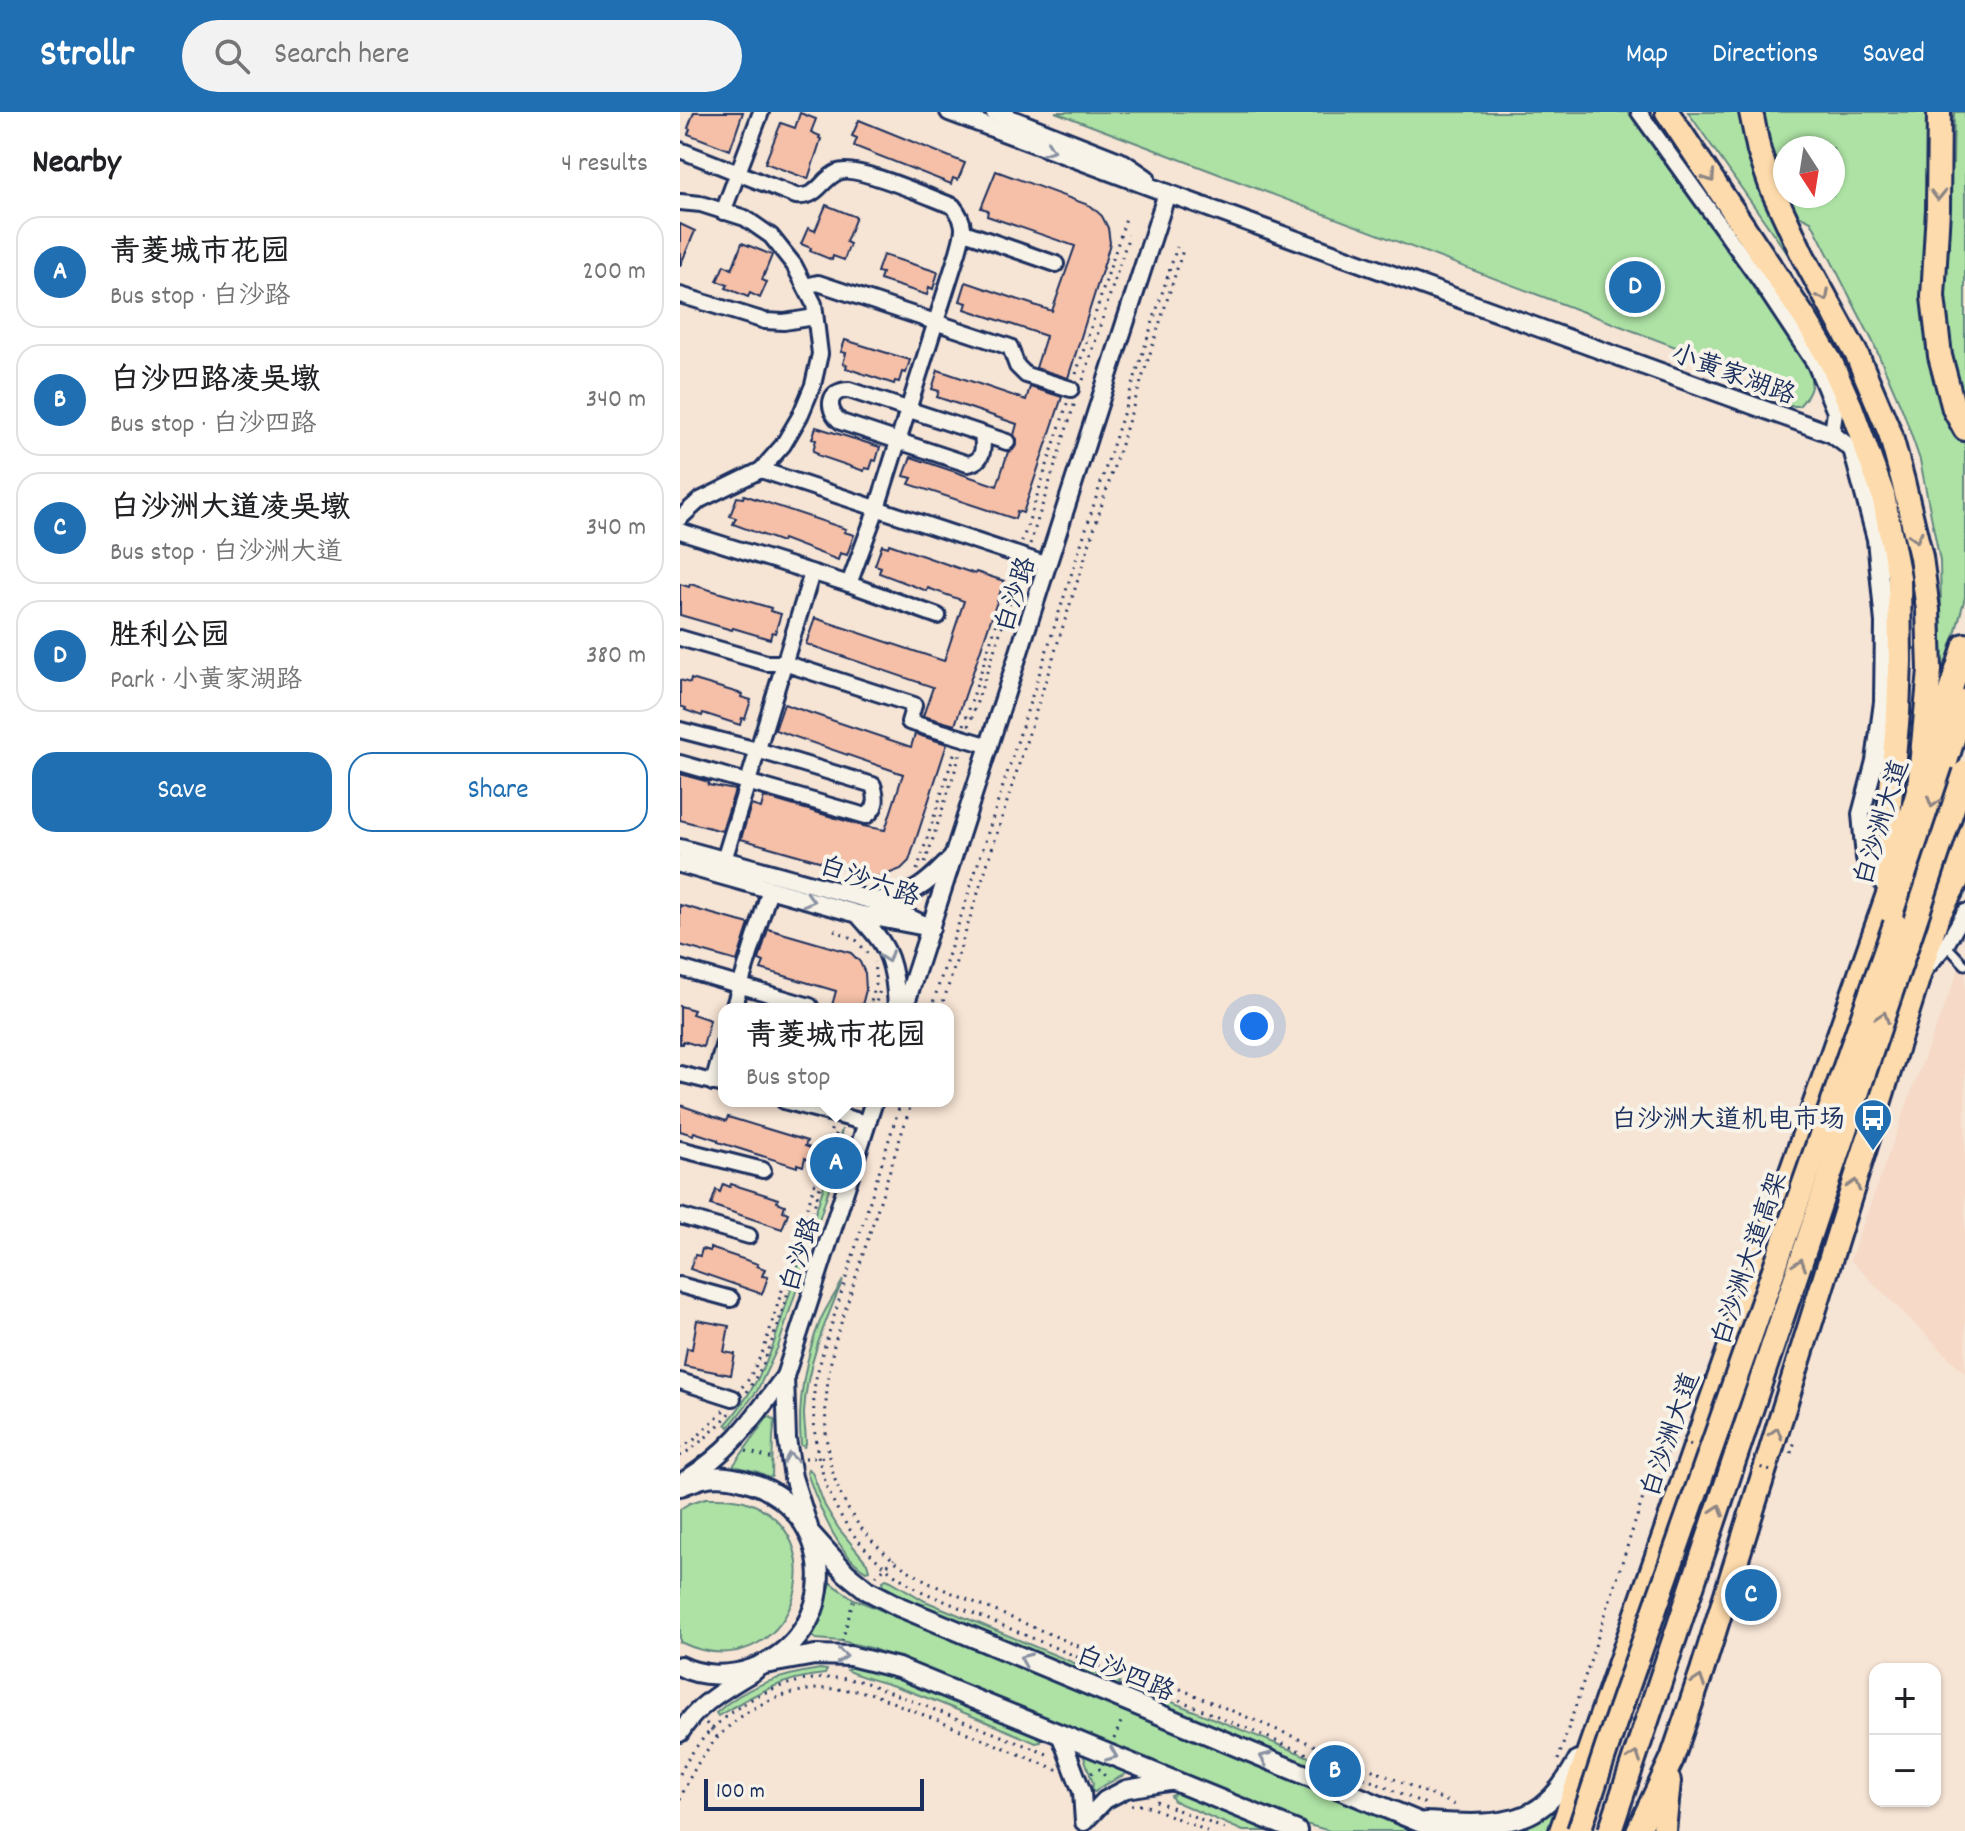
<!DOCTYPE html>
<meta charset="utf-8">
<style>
:root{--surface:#fff;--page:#f2f2f2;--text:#202124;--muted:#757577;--line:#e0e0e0;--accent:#1f6fb2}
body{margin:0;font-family:Dekko,"LXGW WenKai TC",sans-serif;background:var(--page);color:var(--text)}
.controls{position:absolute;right:24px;bottom:24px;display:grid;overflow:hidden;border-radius:16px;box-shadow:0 2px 6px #0004}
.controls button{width:72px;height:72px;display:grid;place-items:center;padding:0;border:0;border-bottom:2px solid var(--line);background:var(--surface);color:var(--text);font:40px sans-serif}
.compass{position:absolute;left:1093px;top:24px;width:72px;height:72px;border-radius:50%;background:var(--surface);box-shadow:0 2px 6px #0004;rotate:168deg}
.scale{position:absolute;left:24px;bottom:20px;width:220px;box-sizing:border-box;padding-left:8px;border:4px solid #1b2f5e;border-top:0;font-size:22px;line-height:28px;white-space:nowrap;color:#1b2f5e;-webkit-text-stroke:6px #f7f3e8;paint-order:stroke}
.you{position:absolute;left:574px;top:914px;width:28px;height:28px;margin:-20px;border:6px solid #fff;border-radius:50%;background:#1a73e8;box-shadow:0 0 0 12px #1a73e833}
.badge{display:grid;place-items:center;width:52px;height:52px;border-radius:50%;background:var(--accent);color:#fff;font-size:26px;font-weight:700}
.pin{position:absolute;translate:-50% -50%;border:4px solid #fff;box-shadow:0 2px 8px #0006}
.popup{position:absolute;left:38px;top:891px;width:236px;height:104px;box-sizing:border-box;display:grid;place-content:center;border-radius:16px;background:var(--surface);filter:drop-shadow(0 2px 6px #0005);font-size:26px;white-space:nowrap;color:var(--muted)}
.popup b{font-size:30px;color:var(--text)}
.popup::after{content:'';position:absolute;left:50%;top:100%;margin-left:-16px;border:16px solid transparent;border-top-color:var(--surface)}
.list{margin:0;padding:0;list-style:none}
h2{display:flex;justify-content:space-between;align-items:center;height:104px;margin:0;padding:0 32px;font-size:34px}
h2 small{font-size:26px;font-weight:400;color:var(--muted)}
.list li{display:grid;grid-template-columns:52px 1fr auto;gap:24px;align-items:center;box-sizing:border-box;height:112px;margin:0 16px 16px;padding:0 16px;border:2px solid var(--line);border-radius:24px}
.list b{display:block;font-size:30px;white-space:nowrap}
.list p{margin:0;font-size:26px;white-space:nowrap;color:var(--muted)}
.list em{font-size:26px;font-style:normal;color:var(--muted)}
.actions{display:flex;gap:16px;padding:24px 32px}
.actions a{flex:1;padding:18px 0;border:2px solid var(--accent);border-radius:24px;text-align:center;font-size:28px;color:var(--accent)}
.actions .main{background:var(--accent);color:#fff}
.icon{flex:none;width:44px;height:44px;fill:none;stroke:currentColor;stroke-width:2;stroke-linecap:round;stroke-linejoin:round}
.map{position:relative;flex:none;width:1285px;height:1719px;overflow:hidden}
header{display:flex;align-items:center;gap:48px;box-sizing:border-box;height:112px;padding:0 40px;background:var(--accent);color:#fff}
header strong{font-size:38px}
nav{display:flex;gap:44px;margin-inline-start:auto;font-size:28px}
.search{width:560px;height:72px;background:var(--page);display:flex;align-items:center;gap:20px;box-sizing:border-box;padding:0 28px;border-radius:44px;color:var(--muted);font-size:30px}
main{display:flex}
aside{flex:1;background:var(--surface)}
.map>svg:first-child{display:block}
.built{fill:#f6d9c6}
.green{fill:#ade2a4;stroke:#648881;stroke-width:2;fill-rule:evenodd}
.building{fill:#f5c0a7;stroke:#1b2f5e;stroke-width:2}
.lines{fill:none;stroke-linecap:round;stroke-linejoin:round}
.service-casing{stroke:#1b2f5e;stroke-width:13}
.minor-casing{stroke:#1b2f5e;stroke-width:20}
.tertiary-casing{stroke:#1b2f5e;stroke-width:22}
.secondary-casing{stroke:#1b2f5e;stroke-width:24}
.primary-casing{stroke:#1b2f5e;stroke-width:28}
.trunk-casing{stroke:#1b2f5e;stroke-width:28}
.path{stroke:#1b2f5e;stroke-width:3;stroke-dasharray:2 6;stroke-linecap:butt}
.service{stroke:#f7f3e8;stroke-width:7}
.minor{stroke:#f7f3e8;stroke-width:14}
.tertiary{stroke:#f7f3e8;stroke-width:16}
.secondary{stroke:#f7f3e8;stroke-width:18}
.primary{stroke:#fedbac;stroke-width:22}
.trunk{stroke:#fedbac;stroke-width:22}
.trunk-bridge-casing{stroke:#1b2f5e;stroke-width:28;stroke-linecap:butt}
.path-bridge{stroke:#1b2f5e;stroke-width:3;stroke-dasharray:2 6;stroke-linecap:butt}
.trunk-bridge{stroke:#fedbac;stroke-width:22}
.oneway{stroke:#8991a3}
.oneway2{stroke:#8c8585}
.labels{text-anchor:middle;stroke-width:8;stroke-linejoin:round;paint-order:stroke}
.street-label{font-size:26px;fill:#1b2f5e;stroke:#f7f3e8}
.poi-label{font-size:26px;fill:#1b2f5e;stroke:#f7f3e8;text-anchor:end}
</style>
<header>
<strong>Strollr</strong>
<div class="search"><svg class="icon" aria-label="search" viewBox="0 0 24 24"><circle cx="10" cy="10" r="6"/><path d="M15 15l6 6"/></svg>Search here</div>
<nav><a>Map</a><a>Directions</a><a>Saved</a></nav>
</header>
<main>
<aside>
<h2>Nearby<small>4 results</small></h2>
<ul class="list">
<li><span class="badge">A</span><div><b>青菱城市花园</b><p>Bus stop · 白沙路</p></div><em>200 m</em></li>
<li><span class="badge">B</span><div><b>白沙四路凌吴墩</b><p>Bus stop · 白沙四路</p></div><em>340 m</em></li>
<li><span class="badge">C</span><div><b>白沙洲大道凌吴墩</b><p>Bus stop · 白沙洲大道</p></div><em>340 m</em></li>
<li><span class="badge">D</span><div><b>胜利公园</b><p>Park · 小黄家湖路</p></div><em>380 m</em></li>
</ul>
<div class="actions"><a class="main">Save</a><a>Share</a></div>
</aside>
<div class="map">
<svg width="1285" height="1719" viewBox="0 0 1285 1719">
<rect width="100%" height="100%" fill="#f6e4d4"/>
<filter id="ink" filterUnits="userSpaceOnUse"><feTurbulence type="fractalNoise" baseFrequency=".0125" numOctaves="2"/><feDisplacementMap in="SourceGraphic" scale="16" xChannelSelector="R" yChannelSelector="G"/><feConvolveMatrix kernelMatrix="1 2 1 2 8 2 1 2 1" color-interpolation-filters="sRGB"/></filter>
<g filter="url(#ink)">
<!-- built -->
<polygon class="built" points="1285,842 1285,1261 1170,1148 1244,946"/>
<!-- green -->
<g class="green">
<path d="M 375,0 L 948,0 L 1129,253 C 1133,274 1133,279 1119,294 L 1106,294 L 1096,273 Z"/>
<path d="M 1008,0 L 1250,0 L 1249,53 L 1273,51 L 1274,0 L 1285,0 L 1285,485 L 1259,582 L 1262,541 L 1260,449 L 1240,348 L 1223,299 L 1193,230 L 1131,109 L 1094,91 L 1159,226 L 1109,144 ZM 1105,36 L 1153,36 L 1153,84 L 1105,84 Z"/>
<path d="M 162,1017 L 154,1061 L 98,1235 L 77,1279 L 49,1315 L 46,1312 C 67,1288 81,1264 93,1234 Z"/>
<path d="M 163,1168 C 145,1210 126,1254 124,1301 C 124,1311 126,1322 126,1332 L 124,1335 L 121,1333 C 117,1292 125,1245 141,1207 C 147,1194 156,1181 163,1168 Z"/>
<polygon points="91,1305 95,1309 93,1324 92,1364 89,1365 78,1360 53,1354 87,1306"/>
<path d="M 128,1357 L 132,1360 L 145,1394 L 159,1417 L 187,1451 L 189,1458 L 186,1459 C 157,1443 137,1390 127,1361 Z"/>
<path d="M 26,1386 C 39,1386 51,1385 64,1389 C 166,1422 110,1582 0,1530 L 0,1397 L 10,1391 Z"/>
<polygon points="206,1467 211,1469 245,1489 440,1570 438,1577 221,1487 204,1476 203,1469"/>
<polygon points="151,1471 174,1487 206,1500 732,1719 650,1719 597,1704 191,1536 161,1529 136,1527 131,1524 139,1509"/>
<path d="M 170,1555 L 201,1560 L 218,1566 L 360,1624 L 361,1630 L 356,1631 C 311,1612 266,1592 220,1576 C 208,1571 174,1564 167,1558 Z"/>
<path d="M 140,1557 L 147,1558 L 145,1562 C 105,1565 72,1583 38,1604 L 36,1601 C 65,1574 101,1563 140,1557 Z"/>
<polygon points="467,1580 654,1655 651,1660 576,1635 463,1588 462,1584"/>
<polygon points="403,1642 446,1660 444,1663 419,1676 415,1680 412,1679 413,1671"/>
<polygon points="498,1681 589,1719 563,1719 494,1689 491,1684"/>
<polygon points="877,1693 880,1695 872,1719 805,1719"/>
</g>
<!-- building -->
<g class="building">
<polygon points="14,0 63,0 50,38 8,22 10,17 8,16"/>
<polygon points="120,1 136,7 131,20 140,24 139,26 141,27 128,67 85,51 101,11 115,16"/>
<polygon points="179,8 285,51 278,68 273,66 271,72 174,34 177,26 172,24"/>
<polygon points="316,59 411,94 422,104 428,116 430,131 425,149 388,266 356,256 366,224 285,197 287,191 280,189 286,170 372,199 395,134 307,104 308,98 301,96"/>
<polygon points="146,93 176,105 166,130 170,132 164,148 153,144 152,148 130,139 131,136 121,132 128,116 135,119"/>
<polygon points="0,112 15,119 0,154"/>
<polygon points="62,131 92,143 82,168 87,170 80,186 70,181 68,185 46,176 48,173 37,169 44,153 52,157"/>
<polygon points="203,143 258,160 253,177 249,175 247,183 200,168 202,161 197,160"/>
<polygon points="165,228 230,248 226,261 222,260 219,270 215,269 214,272 166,256 167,253 163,252 166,241 161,240"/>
<polygon points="258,258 346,288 350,275 382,285 343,401 337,399 335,407 229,372 232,366 224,364 231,345 317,374 328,340 333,338 337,332 337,327 334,323 337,312 257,285 259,279 252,277"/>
<polygon points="136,315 200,335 196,349 193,348 190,357 185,356 184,359 137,343 138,341 133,339 136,328 132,327"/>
<polygon points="64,383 166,417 164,420 174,423 167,443 160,441 158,448 103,427 102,430 53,412 56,406 50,404 57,385 63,386"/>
<polygon points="209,432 295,462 296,460 324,469 275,613 243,604 253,575 126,532 135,506 264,549 284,489 248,476 247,479 199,461 201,455 195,453 202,433 208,435"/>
<polygon points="0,472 9,475 10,472 91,496 90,499 101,502 95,521 92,520 90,527 53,516 52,518 0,503"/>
<polygon points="11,567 62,582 61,585 71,588 65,607 62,606 60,613 23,601 22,604 5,598 6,596 0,594 0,568 10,571"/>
<polygon points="104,592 231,635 235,622 267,632 229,749 221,757 200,765 192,764 61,727 71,693 81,696 84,685 183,714 205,718 223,662 95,618"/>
<polygon points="0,662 29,670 28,673 55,678 42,719 0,708"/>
<polygon points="0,793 69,812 57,849 0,833"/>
<polygon points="88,817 171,841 180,850 185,861 186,878 181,897 151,897 156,879 81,857 84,850 79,848"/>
<polygon points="0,894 14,898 12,902 30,908 23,935 3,929 2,932 0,932"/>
<polygon points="0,993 46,1009 48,1005 127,1029 125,1034 133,1037 129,1048 125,1046 123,1054 117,1052 117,1055 38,1030 38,1028 14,1020 13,1023 0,1019"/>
<polygon points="43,1072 50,1075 51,1072 86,1083 98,1087 97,1090 105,1093 103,1099 108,1101 102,1117 31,1093 36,1078 40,1080"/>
<polygon points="30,1136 78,1152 77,1154 85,1157 82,1164 88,1165 82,1182 10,1157 15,1143 20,1144 22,1137 30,1139"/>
<polygon points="17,1208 49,1214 44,1240 55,1242 51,1263 4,1254 7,1236 12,1237"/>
</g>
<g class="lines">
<!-- service casing -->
<g class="service-casing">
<polyline id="service" points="1266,833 1285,853"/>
</g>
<!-- minor casing -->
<g class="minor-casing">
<g id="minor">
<polyline points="959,0 1078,166 1135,252 1155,300 1152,322"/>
<path d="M 0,38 L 116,84 C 139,86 140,68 158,60 C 176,52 251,86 273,94 C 287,112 284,119 278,140 L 197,396 L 169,472"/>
<polyline points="0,90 21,92 65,106 91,124 114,153 134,192 140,242 133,273 120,304 103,333 81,358 20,388 0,406"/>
<polyline points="43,100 81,0"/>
<polyline points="284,120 376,152"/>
<polyline points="125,174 138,171 330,235 337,254 346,263 391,277"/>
<polyline points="0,183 85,209 104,210 135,205"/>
<path d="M 302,322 C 304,336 304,349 288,352 L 161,310 C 146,298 147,278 169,278 L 327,330"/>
<polyline points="81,358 368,453"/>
<polyline points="0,419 169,472 258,504"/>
<polyline points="0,526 87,551 104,551 234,593 229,610 310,634"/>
<path d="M 0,618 L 77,638 L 193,673 C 197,685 198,696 186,704 L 0,651"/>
<polyline points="44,748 132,461"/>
<polyline points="0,856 130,894"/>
<polyline points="1244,859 1266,833 1285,800"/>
<polyline points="53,897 90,777"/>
<polyline points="0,962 44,973"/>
<polyline points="33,971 44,931"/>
<polyline points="104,989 187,1011"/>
<polyline points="0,1037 83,1058"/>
<polyline points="0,1104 69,1124"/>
<polyline points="0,1173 51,1187"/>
<polyline points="0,1269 53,1286"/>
</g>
</g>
<!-- tertiary casing -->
<g class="tertiary-casing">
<g id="tertiary">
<polyline points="269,0 487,81 1152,322 1172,337 1196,427 1204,511 1203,590 1195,649 1181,702 1185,746 1209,779"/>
<polyline points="314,0 444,51 466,66"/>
<polyline points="0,736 194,789 251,816 178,802 0,752"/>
<path d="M 194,789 C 237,782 242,776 272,746"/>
<path d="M 178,802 C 186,812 196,821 203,833 C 214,851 216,876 217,897"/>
<polyline points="224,897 487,81"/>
<polyline points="105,1264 194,989"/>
<path d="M 5,1368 C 51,1339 73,1307 105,1264 L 107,1327 L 113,1365 L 129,1415"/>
<path d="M 0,1621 C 17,1592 47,1576 75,1559"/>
<polyline points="380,1622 402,1680 404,1710 425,1688 446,1677 495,1669"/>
</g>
</g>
<!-- secondary casing -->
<g class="secondary-casing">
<g id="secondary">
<path d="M 0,1374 C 7,1372 15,1368 23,1366 C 36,1363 53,1365 66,1369 C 159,1396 165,1523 72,1557 C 50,1565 21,1565 0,1554"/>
<polyline points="130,1421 166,1461 187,1478 220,1495 761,1719"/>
<polyline points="85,1552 135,1543 170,1544 218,1556 617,1719"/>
<path d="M 746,1710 C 778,1712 824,1716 853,1700 C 872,1690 888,1667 898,1648"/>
</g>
</g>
<!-- primary casing -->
<g class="primary-casing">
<g id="primary">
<polyline points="881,1719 1209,779 1239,676 1285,533"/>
<polyline points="958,1719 992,1647 1022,1559 1285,716"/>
<polyline points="984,1719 989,1669"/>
</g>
</g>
<!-- trunk casing -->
<g class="trunk-casing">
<g id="trunk">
<polyline points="987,0 1126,208 1151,250 1171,295 1203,383 1219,465 1220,549 1218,601 1210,689 1209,779"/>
<polyline points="1071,0 1079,39 1092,77 1123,144 1177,243 1210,321 1223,369 1241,445 1248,498 1250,558 1239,676"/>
<polyline points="1259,0 1258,97 1253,185 1260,244 1274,297 1285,317"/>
<polyline points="1258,804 1285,754"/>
<polyline points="1215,812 1285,589"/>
</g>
</g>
<!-- path -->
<g class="path">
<polyline points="396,262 446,106"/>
<polyline points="403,268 449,123"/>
<polyline points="342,430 388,289"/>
<polyline points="350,432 395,290"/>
<polyline points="284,613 334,456"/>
<polyline points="289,614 341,458"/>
<polyline points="245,751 281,640"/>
<polyline points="237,758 275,639"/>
<polyline points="154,818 176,828 190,844"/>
<polyline points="189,897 196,872 194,850"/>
<polyline points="194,897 200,878"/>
<polyline points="251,897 497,135"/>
<polyline points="261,897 503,138"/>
<path d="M 221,989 L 143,1240 C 140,1253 134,1268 134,1282 C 130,1370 165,1438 243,1480 L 748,1693"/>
<path d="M 232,989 L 154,1233 C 136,1321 142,1395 220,1453 C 230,1460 241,1465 251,1472 L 778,1694"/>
<polyline points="62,1275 69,1267 84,1237 152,1015"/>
<polyline points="67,1280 83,1253 98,1213 158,1016"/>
<polyline points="0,1336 14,1328 45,1297"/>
<polyline points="66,1339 97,1348"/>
<polyline points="1111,1341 1115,1329"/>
<path d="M 0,1344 C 20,1333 37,1315 53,1298"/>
<polyline points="125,1346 149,1345"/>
<polyline points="971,1362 978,1364 994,1327"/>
<polyline points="196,1464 214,1447"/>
<polyline points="162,1529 174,1486"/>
<polyline points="26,1611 37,1625"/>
<polyline points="434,1627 443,1605"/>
<polyline points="878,1648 984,1321"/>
<polyline points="411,1661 420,1657 428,1669"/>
<path d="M 0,1662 C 26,1606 90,1565 152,1566 C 163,1566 174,1568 184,1570 L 372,1644"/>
<path d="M 0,1688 C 22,1630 65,1587 128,1578 C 149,1575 170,1578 190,1581 L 378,1658"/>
<polyline points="476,1689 550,1719"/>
<polyline points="451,1693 465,1693 527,1719"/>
</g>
<!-- service -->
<use href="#service" class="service"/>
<!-- minor -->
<use href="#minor" class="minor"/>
<!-- tertiary -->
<use href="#tertiary" class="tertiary"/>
<!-- secondary -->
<use href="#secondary" class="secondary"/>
<!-- primary -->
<use href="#primary" class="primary"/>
<!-- trunk -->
<use href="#trunk" class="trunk"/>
<!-- trunk-bridge casing -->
<g class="trunk-bridge-casing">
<g id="trunk-bridge">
<polyline points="899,1719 935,1611 1215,812"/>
<polyline points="930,1719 1285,660"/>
</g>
</g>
<!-- path-bridge -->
<g class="path-bridge">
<polyline points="994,1327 1012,1333"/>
<polyline points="1073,1353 1103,1363"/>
</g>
<!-- trunk-bridge -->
<use href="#trunk-bridge" class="trunk-bridge"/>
</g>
<!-- one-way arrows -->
<defs><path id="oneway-chevron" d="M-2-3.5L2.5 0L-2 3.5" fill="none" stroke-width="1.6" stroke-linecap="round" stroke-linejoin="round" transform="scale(2)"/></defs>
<g class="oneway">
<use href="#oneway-chevron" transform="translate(369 37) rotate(20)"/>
<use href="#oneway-chevron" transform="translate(129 788) rotate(16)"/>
<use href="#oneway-chevron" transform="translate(207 845) rotate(71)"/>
<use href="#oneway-chevron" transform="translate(110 1346) rotate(-99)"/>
<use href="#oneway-chevron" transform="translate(162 1544) rotate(5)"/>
<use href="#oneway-chevron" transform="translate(345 1547) rotate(-157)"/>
<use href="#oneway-chevron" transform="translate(432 1643) rotate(22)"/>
<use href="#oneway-chevron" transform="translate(585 1646) rotate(-157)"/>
</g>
<g class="oneway2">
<use href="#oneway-chevron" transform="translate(1030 65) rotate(56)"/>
<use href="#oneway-chevron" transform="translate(1258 83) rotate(91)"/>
<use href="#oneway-chevron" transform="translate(1144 184) rotate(62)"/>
<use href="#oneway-chevron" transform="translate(1236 425) rotate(77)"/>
<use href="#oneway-chevron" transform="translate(1253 690) rotate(107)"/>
<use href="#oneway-chevron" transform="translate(1203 905) rotate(-71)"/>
<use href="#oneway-chevron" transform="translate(1174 1073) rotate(-73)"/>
<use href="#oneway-chevron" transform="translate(1120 1152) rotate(-71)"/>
<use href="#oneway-chevron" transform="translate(1096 1321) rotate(-73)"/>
<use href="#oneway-chevron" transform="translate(1038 1398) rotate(-71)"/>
<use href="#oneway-chevron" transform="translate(1019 1569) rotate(-71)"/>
<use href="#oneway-chevron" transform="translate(955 1645) rotate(-71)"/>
</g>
</g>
<!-- icons -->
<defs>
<g id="bus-pin" transform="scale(2)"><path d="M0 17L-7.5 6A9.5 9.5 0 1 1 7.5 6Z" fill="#1f6fb2" stroke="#f7f3e8"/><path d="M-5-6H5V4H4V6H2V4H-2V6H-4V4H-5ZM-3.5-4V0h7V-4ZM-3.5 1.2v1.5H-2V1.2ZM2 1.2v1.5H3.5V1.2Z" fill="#fff"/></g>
</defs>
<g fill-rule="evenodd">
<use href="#bus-pin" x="1193" y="1006"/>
</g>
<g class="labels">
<!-- street labels -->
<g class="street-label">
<text transform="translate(1054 261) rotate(20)" y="9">小黄家湖路</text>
<text transform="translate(334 482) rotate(-72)" y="9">白沙路</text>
<text transform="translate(1200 710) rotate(-73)" y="9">白沙洲大道</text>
<text transform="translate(190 768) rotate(19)" y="9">白沙六路</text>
<text transform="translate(119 1142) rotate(-72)" y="9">白沙路</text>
<text transform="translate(1068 1146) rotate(-71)" y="9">白沙洲大道高架</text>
<text transform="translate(989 1322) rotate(-71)" y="9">白沙洲大道</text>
<text transform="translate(446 1560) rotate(23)" y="9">白沙四路</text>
</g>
<!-- poi labels -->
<g class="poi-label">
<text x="1165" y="1015">白沙洲大道机电市场</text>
</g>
</g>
</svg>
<div class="controls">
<button>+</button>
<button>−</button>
</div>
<svg class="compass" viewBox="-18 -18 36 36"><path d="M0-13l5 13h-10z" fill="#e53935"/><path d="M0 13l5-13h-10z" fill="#757577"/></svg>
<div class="scale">100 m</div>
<div class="you"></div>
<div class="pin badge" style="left:156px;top:1051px">A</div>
<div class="popup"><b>青菱城市花园</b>Bus stop</div>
<div class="pin badge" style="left:655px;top:1659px">B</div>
<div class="pin badge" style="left:1071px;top:1483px">C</div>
<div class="pin badge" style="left:955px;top:175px">D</div>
</div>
</main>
